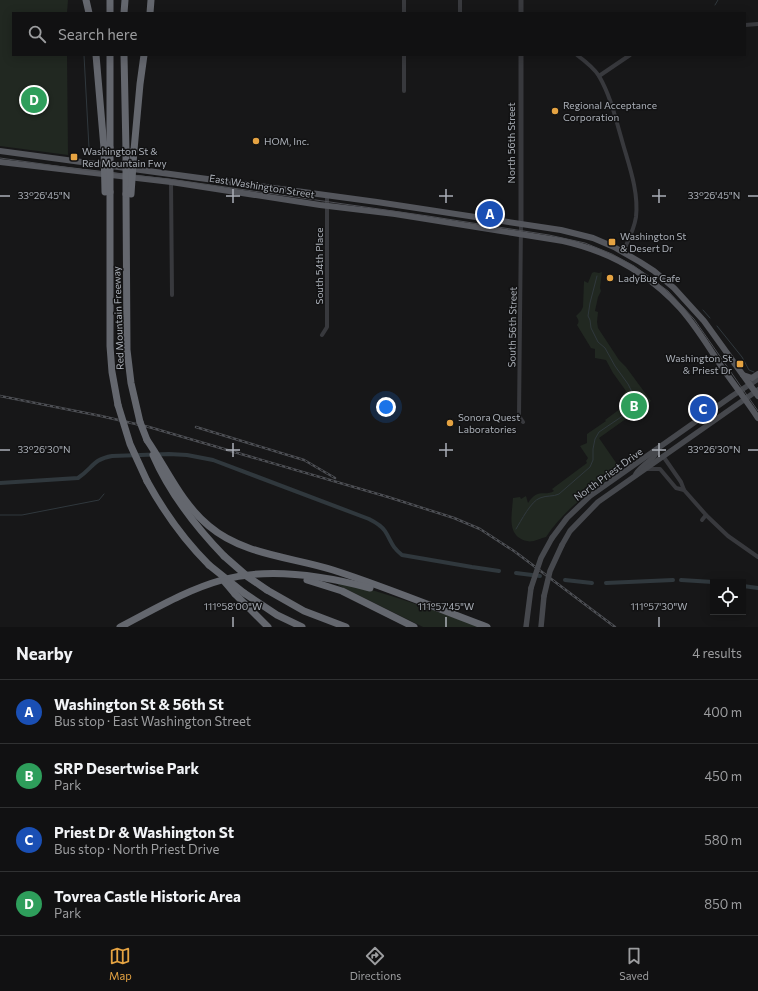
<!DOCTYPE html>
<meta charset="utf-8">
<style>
:root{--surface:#111112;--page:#1a1a1b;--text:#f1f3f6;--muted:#9c9d9f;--line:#303132;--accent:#e5a342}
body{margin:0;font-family:Commissioner,sans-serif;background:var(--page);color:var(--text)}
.controls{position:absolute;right:12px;bottom:12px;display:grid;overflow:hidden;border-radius:0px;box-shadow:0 2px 10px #0003}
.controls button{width:36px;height:36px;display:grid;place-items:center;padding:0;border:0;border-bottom:1px solid var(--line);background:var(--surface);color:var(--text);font:20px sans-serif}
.you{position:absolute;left:386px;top:407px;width:14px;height:14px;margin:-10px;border:3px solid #fff;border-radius:50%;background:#1a73e8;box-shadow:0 0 0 6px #1a73e833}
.badge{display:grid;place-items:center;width:26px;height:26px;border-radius:50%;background:var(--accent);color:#fff;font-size:13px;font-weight:700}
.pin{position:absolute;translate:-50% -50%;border:2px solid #fff;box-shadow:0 1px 4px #0006}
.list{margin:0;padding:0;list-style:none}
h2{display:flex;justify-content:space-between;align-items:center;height:52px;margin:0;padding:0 16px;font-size:17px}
h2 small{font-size:13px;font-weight:400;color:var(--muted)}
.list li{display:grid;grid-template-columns:26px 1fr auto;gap:12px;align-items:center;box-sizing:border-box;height:64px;padding:0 16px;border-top:1px solid var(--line)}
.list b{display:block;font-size:15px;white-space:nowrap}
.list p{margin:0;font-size:13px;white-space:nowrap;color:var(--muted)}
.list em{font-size:13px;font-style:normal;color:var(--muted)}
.icon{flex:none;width:22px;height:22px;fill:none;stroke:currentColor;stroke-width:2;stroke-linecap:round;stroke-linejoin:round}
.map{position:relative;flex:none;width:758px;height:627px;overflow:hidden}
.search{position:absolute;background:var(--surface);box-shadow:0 2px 10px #0003;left:12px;right:12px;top:12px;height:44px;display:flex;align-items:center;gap:10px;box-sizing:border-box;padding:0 14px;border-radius:0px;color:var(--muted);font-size:15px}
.sheet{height:308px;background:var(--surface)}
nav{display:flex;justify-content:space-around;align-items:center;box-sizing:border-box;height:56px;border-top:1px solid var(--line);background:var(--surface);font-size:11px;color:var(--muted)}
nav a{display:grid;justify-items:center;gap:2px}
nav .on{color:var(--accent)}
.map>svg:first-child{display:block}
.green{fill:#212821}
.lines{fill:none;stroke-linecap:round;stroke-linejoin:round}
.stream{stroke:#30383d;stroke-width:1}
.canal{stroke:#30383d;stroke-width:4}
.minor{stroke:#38393d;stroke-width:4}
.tertiary{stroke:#38393d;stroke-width:5}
.secondary{stroke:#46484d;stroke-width:5.5}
.primary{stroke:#54565c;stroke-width:6}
.motorway{stroke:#64676e;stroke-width:7}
.tram{stroke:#4d4f54;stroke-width:1}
.rail-casing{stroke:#4d4f54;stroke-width:2.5}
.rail{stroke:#121213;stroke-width:1;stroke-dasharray:3;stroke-linecap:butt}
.secondary-bridge{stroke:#46484d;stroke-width:5.5}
.motorway-bridge{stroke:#64676e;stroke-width:7}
.ticks{fill:none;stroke:#aaafb7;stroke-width:1.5}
.poi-dot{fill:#e5a342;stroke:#121213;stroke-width:1.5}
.labels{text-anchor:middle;stroke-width:3;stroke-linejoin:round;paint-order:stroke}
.poi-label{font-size:10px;fill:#aaafb7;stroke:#121213;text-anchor:start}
.street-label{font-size:10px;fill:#aaafb7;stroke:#121213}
.ticks-label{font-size:10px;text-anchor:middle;fill:#aaafb7;stroke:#121213;stroke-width:3;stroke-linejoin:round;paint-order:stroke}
</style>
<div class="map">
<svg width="758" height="627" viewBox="0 0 758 627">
<rect width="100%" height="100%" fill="#171718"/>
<!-- green -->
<g class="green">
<polygon points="0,0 68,0 67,13 13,13 13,55 67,55 68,155 0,146"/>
<path d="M 594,272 L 599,273 L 602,272 L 600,288 L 601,291 L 598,297 L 595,311 L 598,312 L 597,322 L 598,328 L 619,360 L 626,367 L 651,401 L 599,438 L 621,470 C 593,489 565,508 546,537 C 541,538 532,543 527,541 C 506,536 512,515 513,498 L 520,497 L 521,499 L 526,496 L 528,503 C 538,487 545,497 554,491 L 552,489 L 587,463 L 586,461 L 588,458 L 580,446 L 587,443 L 587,434 L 606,421 L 605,420 L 620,409 L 624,403 L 621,398 L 626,391 L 613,373 L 606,360 L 595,358 L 595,349 L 591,348 L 577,325 C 580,321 578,319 576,316 L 581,311 L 583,307 L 584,281 L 588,283 L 592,273 Z"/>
<path d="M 338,582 C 387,592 433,610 480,627 L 423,627 L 338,585 Z"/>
</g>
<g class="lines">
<!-- stream -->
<g class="stream">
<polyline points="715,5 718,0"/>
<polyline points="84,55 89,148"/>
<polyline points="703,310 710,318"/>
<polyline points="717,326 742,357 749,370 754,372"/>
<polyline points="0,515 22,515 99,500 104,494"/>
<path d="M 516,529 C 521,521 531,501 540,498 C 547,495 553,497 559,494 L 590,467 L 593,460 L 593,449 L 595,439 L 599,432 L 627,413 L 632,406 L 634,396 L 628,384 L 615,366 L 605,348 L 598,342 L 591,328 L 590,320 L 588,316 L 590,303 L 597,276"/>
</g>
<!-- canal -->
<g class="canal">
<path d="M 0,483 L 78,478 C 93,468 93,459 112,456 L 169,454 L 187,455 L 213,460 L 369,519 C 375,522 381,525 385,531 C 392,542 391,546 402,555 L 472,567 L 499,571"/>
<polyline points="516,573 540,576"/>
<polyline points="565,580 592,583"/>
<polyline points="681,580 713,582"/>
<polyline points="606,583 673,580"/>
<polyline points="743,586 758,588"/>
</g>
<!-- minor -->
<g class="minor">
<polyline points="404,13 404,0"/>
<polyline points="460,13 460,0"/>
<polyline points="745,25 758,24"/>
<path d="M 577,55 C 585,61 594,68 599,76 C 610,95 615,116 621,137 C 628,163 639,190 636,217 C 634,230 628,241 623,252"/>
<polyline points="599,76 630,55"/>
<polyline points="404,91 404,55"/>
<polyline points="171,182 172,295"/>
<polyline points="521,223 519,416 523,422"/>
<polyline points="322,335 327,327 327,195"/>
<polyline points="663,456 681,482 684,490 707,516 728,536 758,557"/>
<polyline points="646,469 660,469 676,488 684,490"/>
<polyline points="702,520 706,515"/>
</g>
<!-- tertiary -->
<g class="tertiary">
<polyline points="521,13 521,0"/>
<polyline points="521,223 521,55"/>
</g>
<!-- secondary -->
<g class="secondary">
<path d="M 636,474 C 642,465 652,461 656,453 L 655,451"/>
<polyline points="552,538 567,518 590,496 732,396 758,379"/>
<polyline points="562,545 570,531 598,502 758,390"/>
<polyline points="526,627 531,588"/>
<polyline points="541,627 544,596"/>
</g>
<!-- primary -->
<g class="primary">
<polyline points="0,151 377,202 561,230 593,238 614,247 640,262 654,271 674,288 704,321 758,396"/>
<path d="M 0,162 L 171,182 L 320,205 L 395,214 L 563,241 C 608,251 649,274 680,308 C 696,326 708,346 721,366 C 733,383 746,400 758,418"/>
<polyline points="743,375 752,378 758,374"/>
</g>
<!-- motorway -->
<g class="motorway">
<polyline points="86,0 89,13"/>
<polyline points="110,0 110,13"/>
<polyline points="124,13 125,0"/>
<polyline points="150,13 151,0"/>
<polyline points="96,55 104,148"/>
<polyline points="110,55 110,148"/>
<polyline points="124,55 126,151"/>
<polyline points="134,150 140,84 144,55"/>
<polyline points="110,192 110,346 112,372 118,405"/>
<polyline points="126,194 127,350 131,383 140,422"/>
<path d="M 147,440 C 167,469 181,503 209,526 C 243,555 292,557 333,570 C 386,587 436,608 487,627"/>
<path d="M 153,455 C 170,494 195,526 224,556"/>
<path d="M 147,481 C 164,512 184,540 209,565"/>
<polyline points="307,580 342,591 414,627"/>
<polyline points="267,590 304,611 346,627"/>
<polyline points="244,593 277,615 302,627"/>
<polyline points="235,594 268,627"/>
<path d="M 120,627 C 153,610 186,590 222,580 C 268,567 325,576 370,588"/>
</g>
<!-- tram -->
<polyline class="tram" points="0,158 85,170 169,179 428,216 549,235 585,243 612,254 634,266 668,291 694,319 758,411"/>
<!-- rail casing -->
<g class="rail-casing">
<g id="rail">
<polyline points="0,396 101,416 149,427 388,497 454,518 480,529 514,551 615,627"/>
<polyline points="196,427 304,460 335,478"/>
</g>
</g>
<!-- rail -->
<use href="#rail" class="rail"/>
<!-- secondary-bridge -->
<g class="secondary-bridge">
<polyline points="531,588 541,558 552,538"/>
<polyline points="544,596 550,571 562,545"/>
</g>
<!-- motorway-bridge -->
<g class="motorway-bridge">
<polyline points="104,148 105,192"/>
<polyline points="126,151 126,194"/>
<polyline points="110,192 110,148"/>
<polyline points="131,194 134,150"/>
<polyline points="118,405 130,444 147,481"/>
<polyline points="140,422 147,440"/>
<polyline points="224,556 248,577 267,590"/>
<polyline points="209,565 244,593"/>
<polyline points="224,581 235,594"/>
</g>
</g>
<!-- ticks -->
<path class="ticks" d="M 233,189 L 233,203M 446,189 L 446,203M 659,189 L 659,203M 0,196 L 10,196M 226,196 L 240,196M 439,196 L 453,196M 652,196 L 666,196M 748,196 L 758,196M 233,443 L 233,457M 446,443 L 446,457M 659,443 L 659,457M 0,450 L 10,450M 226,450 L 240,450M 439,450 L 453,450M 652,450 L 666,450M 748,450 L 758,450M 233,617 L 233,627M 446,617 L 446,627M 659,617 L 659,627"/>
<!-- markers -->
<g class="poi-dot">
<circle cx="555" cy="111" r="4"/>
<circle cx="256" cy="141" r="4"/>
<rect x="70" y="153" width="8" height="8" rx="2"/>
<rect x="608" y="238" width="8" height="8" rx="2"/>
<circle cx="610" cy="278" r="4"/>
<rect x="736" y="360" width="8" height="8" rx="2"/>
<circle cx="450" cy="423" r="4"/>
</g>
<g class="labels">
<!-- poi labels -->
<g class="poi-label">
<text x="563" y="109">Regional Acceptance<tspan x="563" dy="12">Corporation</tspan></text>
<text x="264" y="145">HOM, Inc.</text>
<text x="82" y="155">Washington St &amp;<tspan x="82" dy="12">Red Mountain Fwy</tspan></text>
<text x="620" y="240">Washington St<tspan x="620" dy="12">&amp; Desert Dr</tspan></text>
<text x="618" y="282">LadyBug Cafe</text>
<text x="732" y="362" text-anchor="end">Washington St<tspan x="732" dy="12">&amp; Priest Dr</tspan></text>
<text x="458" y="421">Sonora Quest<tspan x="458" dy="12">Laboratories</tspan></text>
</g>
<!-- street labels -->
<g class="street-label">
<text transform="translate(511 143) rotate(-90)" y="4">North 56th Street</text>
<text transform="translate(262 186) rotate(9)" y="4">East Washington Street</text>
<text transform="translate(319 266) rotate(-90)" y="4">South 54th Place</text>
<text transform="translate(118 318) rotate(-92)" y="4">Red Mountain Freeway</text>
<text transform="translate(512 327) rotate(-89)" y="4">South 56th Street</text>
<text transform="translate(608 474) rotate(-36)" y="4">North Priest Drive</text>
</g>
</g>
<g class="ticks-label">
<text x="44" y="199">33°26'45"N</text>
<text x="714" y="199">33°26'45"N</text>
<text x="44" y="453">33°26'30"N</text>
<text x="714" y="453">33°26'30"N</text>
<text x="233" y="610">111°58'00"W</text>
<text x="446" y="610">111°57'45"W</text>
<text x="659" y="610">111°57'30"W</text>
</g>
</svg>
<div class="controls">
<button><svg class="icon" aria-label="locate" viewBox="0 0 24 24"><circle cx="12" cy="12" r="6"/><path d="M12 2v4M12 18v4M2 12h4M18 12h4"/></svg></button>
</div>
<div class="you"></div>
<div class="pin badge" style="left:490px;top:214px;background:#1a4fb4">A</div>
<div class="pin badge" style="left:634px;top:406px;background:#2e9e5b">B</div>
<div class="pin badge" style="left:703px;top:409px;background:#1a4fb4">C</div>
<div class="pin badge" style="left:34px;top:100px;background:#2e9e5b">D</div>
<div class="search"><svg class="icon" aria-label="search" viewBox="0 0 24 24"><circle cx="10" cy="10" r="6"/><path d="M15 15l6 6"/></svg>Search here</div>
</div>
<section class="sheet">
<h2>Nearby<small>4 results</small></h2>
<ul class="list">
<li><span class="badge" style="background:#1a4fb4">A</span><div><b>Washington St &amp; 56th St</b><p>Bus stop · East Washington Street</p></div><em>400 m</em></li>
<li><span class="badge" style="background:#2e9e5b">B</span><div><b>SRP Desertwise Park</b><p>Park</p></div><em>450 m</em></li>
<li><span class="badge" style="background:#1a4fb4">C</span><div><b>Priest Dr &amp; Washington St</b><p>Bus stop · North Priest Drive</p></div><em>580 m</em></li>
<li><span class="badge" style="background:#2e9e5b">D</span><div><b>Tovrea Castle Historic Area</b><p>Park</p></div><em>850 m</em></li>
</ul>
</section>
<nav>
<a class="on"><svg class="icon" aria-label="map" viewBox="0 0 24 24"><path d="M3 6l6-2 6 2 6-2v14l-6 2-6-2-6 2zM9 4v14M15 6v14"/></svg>Map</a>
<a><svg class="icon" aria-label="directions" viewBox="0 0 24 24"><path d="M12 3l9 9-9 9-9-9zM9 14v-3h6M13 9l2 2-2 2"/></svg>Directions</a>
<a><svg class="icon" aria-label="saved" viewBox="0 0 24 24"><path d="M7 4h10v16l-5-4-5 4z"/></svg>Saved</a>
</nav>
